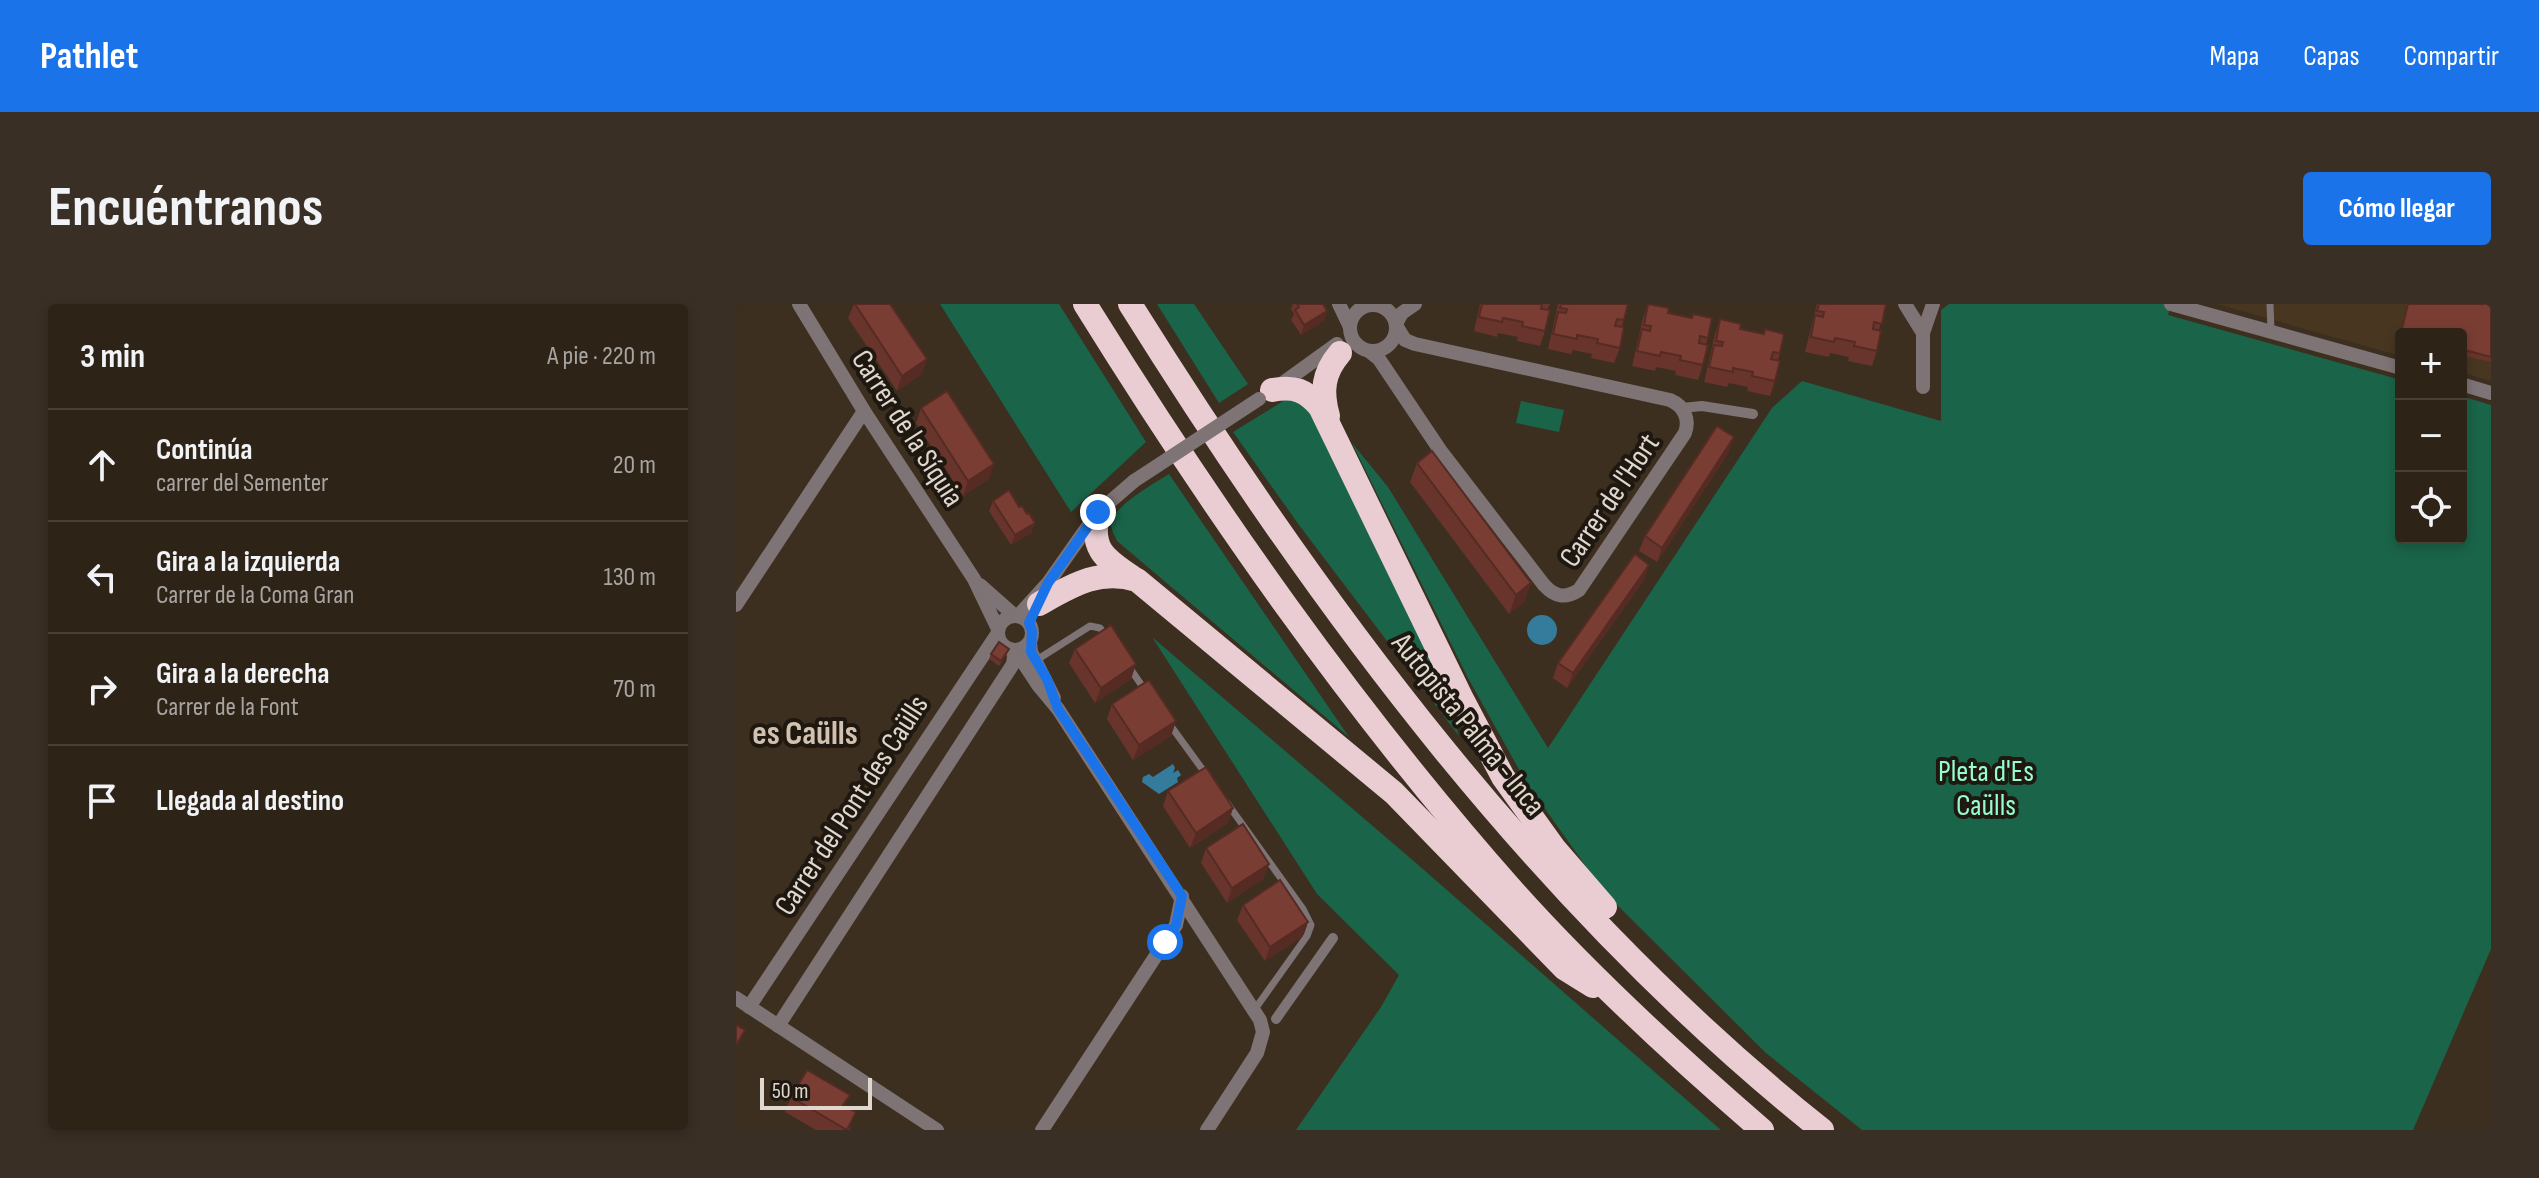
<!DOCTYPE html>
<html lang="es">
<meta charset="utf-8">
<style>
:root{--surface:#2d2317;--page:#392f24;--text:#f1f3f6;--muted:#a7a4a1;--line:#484036;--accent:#1a73e8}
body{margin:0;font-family:"Sofia Sans Condensed",sans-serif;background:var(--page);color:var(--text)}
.controls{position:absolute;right:24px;top:24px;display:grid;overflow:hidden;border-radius:8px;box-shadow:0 4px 12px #0003}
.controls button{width:72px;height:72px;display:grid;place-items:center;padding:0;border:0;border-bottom:2px solid var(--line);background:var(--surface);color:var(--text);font:40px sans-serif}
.scale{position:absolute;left:24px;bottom:20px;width:112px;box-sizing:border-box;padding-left:8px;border:4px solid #e0d8ce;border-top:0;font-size:22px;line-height:28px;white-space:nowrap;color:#e0d8ce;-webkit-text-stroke:6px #1e1811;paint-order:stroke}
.stop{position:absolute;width:24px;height:24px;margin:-18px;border:6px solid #1a73e8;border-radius:50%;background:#fff}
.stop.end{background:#1a73e8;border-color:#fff;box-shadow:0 2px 8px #0008}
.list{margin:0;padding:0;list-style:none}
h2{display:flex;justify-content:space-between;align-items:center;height:104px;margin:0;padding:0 32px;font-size:34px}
h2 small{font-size:26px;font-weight:400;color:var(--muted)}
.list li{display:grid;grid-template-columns:52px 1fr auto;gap:24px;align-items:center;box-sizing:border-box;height:112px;padding:0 32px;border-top:2px solid var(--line)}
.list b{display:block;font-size:30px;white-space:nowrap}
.list p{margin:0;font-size:26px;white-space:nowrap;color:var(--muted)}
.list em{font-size:26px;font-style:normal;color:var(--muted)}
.icon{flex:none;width:44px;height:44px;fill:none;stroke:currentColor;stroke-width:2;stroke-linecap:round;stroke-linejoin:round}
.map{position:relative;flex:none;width:1755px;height:826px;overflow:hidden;border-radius:8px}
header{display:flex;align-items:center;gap:48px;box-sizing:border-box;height:112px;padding:0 40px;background:var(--accent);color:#fff}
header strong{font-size:38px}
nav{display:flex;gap:44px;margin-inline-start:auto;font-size:28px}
.intro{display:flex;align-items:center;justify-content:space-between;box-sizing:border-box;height:192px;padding:0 48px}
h1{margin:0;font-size:56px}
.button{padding:20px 36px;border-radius:8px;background:var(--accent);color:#fff;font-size:28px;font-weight:700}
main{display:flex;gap:48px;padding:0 48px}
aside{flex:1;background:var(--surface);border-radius:8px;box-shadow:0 4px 12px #0003}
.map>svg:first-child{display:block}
.built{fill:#483621}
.green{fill:#1a6449}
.water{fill:#357c9c}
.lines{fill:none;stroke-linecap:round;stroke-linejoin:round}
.service{stroke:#7e7375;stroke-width:7}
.pedestrian{stroke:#7e7375;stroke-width:10}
.minor{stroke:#7e7375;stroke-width:14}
.motorway{stroke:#e9cdd3;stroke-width:24}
.minor-bridge{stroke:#7e7375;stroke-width:14}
.wall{fill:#68342c}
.shaded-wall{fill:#552b24}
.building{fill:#793d33;stroke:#552b24;stroke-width:2}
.route{stroke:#1a73e8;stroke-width:10}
.labels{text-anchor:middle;stroke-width:8;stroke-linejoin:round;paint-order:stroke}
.street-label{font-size:30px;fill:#e0d8ce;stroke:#1e1811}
.park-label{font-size:30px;fill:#95fccf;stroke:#1e1811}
.quarter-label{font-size:34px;font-weight:bold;fill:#d2c1ae;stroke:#1e1811}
</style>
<header>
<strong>Pathlet</strong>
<nav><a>Mapa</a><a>Capas</a><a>Compartir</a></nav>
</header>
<div class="intro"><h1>Encuéntranos</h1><a class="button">Cómo llegar</a></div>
<main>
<aside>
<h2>3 min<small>A pie · 220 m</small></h2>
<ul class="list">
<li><svg class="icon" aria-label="ahead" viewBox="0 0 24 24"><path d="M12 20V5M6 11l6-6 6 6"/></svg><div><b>Continúa</b><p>carrer del Sementer</p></div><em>20 m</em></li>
<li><svg class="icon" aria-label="left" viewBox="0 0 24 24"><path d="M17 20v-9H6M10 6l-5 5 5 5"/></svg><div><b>Gira a la izquierda</b><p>Carrer de la Coma Gran</p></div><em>130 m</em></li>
<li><svg class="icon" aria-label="right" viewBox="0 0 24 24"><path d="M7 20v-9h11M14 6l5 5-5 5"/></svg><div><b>Gira a la derecha</b><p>Carrer de la Font</p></div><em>70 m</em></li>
<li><svg class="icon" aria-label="arrive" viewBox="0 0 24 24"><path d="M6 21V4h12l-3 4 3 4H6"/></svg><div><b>Llegada al destino</b></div></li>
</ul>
</aside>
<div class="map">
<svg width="1755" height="826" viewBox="0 0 1755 826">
<rect width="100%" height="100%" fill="#3c2f1f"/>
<!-- built -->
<polygon class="built" points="1481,0 1755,0 1755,77 1725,68 1725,30 1665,30 1665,52"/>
<!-- green -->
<g class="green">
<polygon points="204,0 323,0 410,138 335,208"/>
<polygon points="421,0 458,0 512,80 483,99"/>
<polygon points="1213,0 1435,0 1432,11 1665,76 1665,234 1725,234 1725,92 1755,101 1755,645 1677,826 1126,826 1030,749 868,588 790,478 732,374 616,139 652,183 812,444 1036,104 1066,77 1205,117 1205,6"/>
<polygon points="552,94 573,103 700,361 723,432 563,221 497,128"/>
<polygon points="785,97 828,106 823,128 780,119"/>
<path d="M 433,170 L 613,433 L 381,237 C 378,230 372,221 377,213 C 387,197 417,180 433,170 Z"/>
<polygon points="416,333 680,559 985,826 560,826 645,703 663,671 581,590"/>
</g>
<!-- water -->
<g class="water">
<circle cx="806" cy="326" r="15"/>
<polygon points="437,460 439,464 437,469 442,466 445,471 441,474 442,478 423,490 406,478 407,473 413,470 417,473"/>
</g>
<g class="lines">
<!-- service -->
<g class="service">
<polyline points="1534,0 1535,27"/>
<polyline points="299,357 354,322 364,324 371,333"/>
<polyline points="393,363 411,389"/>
<polyline points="432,418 472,473"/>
<polyline points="491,499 567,605 575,621 571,632 519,705"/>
</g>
<!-- pedestrian -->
<g class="pedestrian">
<polyline points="946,104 966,102 1017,110"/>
<polyline points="540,715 597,634"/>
</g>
<!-- minor -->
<g class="minor">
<polyline points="63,0 128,107 238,275 262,325"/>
<polyline points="603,0 614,23"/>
<polyline points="1169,0 1187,29 1187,83"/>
<polyline points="1435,0 1665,64"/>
<circle cx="637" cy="24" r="23"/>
<polyline points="660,20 666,9 679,0"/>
<polyline points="1187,29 1197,0"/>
<path d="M 633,47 L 643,55 L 704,146 L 808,281 C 819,293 829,295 843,286 L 949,129 C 954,115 948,102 934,96 L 679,40 L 669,36 L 661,23"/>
<polyline points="1725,80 1755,89"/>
<polyline points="540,84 601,40"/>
<polyline points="244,281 278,311"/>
<polyline points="0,301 128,107"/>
<circle cx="279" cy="329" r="17"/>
<polyline points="282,312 312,279 362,208 398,177"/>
<polyline points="294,338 295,348 318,394"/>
<polyline points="279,346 302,381 322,405 524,716 527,728 521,749 471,826"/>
<polyline points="0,694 201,826"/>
<polyline points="13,703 262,329"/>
<polyline points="42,722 277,360 279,346"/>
<polyline points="306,826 440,621 446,592"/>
</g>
<!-- motorway -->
<g class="motorway">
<path d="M 349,0 C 477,206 616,405 777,587 C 854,673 939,751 1026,826"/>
<path d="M 394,0 C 584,304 804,601 1086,826"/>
<path d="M 536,86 C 558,82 570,86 584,103 L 725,393 L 767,473 L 818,544 L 869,603"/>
<path d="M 592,112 C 585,87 587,69 604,49"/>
<path d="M 362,208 C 354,244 367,254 396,273"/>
<path d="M 303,300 C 335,282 363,264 401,276 L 658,489 L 828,664 L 857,682"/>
</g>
<!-- minor-bridge -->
<polyline class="minor-bridge" points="398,177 523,95"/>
</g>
<!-- wall -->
<g class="wall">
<polygon points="118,0 154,0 191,55 186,70 161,87 112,14"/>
<polygon points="557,0 587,0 591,7 588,17 565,31 555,16 558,10 555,5"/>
<polygon points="744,0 814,0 811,6 809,27 804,42 781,37 782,33 762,29 761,33 738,27"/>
<polygon points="822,0 892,0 886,23 884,44 878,59 855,54 856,50 837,46 835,50 812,45"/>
<polygon points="912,0 932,9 972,34 970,40 967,61 962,76 939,71 940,67 920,63 919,67 896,62 907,14"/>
<polygon points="1081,0 1150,0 1143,26 1141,47 1136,62 1112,57 1113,53 1094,49 1093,53 1069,48"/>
<polygon points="1671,0 1755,0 1755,58 1725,51 1725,30 1665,30 1665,35 1663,34"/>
<polygon points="984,15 1004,25 1044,49 1042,56 1039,77 1034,92 1011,87 1012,83 993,79 991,83 968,78 979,30"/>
<polygon points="185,104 253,175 227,192 180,119"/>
<polygon points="993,148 921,258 903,247 909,232"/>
<polygon points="681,159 795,279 788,298 773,310 674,178"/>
<polygon points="257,197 283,203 299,219 295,229 275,241 253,207"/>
<polygon points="908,276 831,384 817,374 822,359"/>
<polygon points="339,345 400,360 395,375 359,399 333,359"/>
<polygon points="255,350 271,350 263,362 253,355"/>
<polygon points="376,400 440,417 435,432 397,456 371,415"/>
<polygon points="432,487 497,504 492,519 454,544 427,502"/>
<polygon points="470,544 533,560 527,575 491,599 465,559"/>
<polygon points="507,601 572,618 566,633 529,657 501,616"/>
<polygon points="55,793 110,802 114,826 80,826 49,808"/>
</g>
<!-- shaded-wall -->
<g class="shaded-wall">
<polygon points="591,7 588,17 565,31 568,21"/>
<polygon points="191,55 186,70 161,87 166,72"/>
<polygon points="998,133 993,148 921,258 926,244"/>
<polygon points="258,160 253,175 227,192 232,177"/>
<polygon points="299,219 295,229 275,241 279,231"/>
<polygon points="913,261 908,276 831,384 837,369"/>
<polygon points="795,279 788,298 773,310 780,291"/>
<polygon points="400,360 395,375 359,399 365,384"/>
<polygon points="440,417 435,432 397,456 403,441"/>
<polygon points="497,504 492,519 454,544 460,529"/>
<polygon points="533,560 527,575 491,599 496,584"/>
<polygon points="572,618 566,633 529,657 534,643"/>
</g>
<!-- building -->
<g class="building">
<polygon points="119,0 154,0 191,55 166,72"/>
<polygon points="561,0 587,0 591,7 568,21 559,6 563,3"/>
<polygon points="746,0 806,0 805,5 814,6 809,27 786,22 787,18 767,14 766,18 743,13"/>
<polygon points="825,0 892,0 888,16 881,15 879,22 888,23 884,44 861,39 862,35 841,31 841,35 817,30 822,8 830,9 831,5 824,4"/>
<polygon points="912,0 933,4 932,9 956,14 957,10 976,14 972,34 964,32 963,39 972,41 967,61 944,56 945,52 925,48 924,52 901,47 906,25 914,27 915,22 908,21"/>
<polygon points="1083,0 1150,0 1146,20 1138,18 1137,25 1145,27 1141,47 1118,42 1119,38 1099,34 1098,38 1075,33 1079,11 1087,13 1088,8 1081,7"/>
<polygon points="1672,0 1755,0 1755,53 1725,45 1725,30 1665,29"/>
<polygon points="984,15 1005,20 1004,25 1028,30 1029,25 1048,30 1044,49 1037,48 1035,55 1044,57 1039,77 1016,72 1017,68 997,64 997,68 973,63 978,41 986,42 987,38 980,37"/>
<polygon points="211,87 258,160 232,177 185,104"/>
<polygon points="981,122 998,133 926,244 909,232"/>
<polygon points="696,147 795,279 780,291 681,159"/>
<polygon points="273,186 283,203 286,202 291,210 293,209 299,219 279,231 257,197"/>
<polygon points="899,250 913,261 837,369 822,359"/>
<polygon points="375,321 400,360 365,384 339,345"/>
<polygon points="263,338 273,345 265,357 255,350"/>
<polygon points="413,376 440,417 403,441 376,400"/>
<polygon points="470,463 497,504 460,529 432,487"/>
<polygon points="507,520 533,560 496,584 470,544"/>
<polygon points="544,576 572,618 534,643 507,601"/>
<polygon points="0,721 9,726 1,740 0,740"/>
<polygon points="71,766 114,791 107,801 120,808 111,826 55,793"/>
</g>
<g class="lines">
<!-- route -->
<polyline class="route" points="362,208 312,279 293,319 296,327 295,348 311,375 322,405 446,592 440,621 429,638"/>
</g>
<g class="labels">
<!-- street labels -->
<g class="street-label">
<text transform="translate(172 124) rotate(57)" y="10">Carrer de la Síquia</text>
<text transform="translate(873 196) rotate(-56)" y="10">Carrer de l'Hort</text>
<text transform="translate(733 420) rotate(51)" y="10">Autopista Palma - Inca</text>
<text transform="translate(115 501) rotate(-57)" y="10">Carrer del Pont des Caülls</text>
</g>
<!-- park labels -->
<g class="park-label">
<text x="1250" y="477">Pleta d'Es<tspan x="1250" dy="34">Caülls</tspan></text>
</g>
<!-- quarter labels -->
<g class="quarter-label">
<text x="69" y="440">es Caülls</text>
</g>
</g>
</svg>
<div class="controls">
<button>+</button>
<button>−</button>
<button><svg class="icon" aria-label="locate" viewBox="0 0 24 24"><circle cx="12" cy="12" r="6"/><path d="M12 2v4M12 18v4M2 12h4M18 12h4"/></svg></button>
</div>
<div class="scale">50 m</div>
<div class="stop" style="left:429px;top:638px"></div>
<div class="stop end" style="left:362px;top:208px"></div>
</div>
</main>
